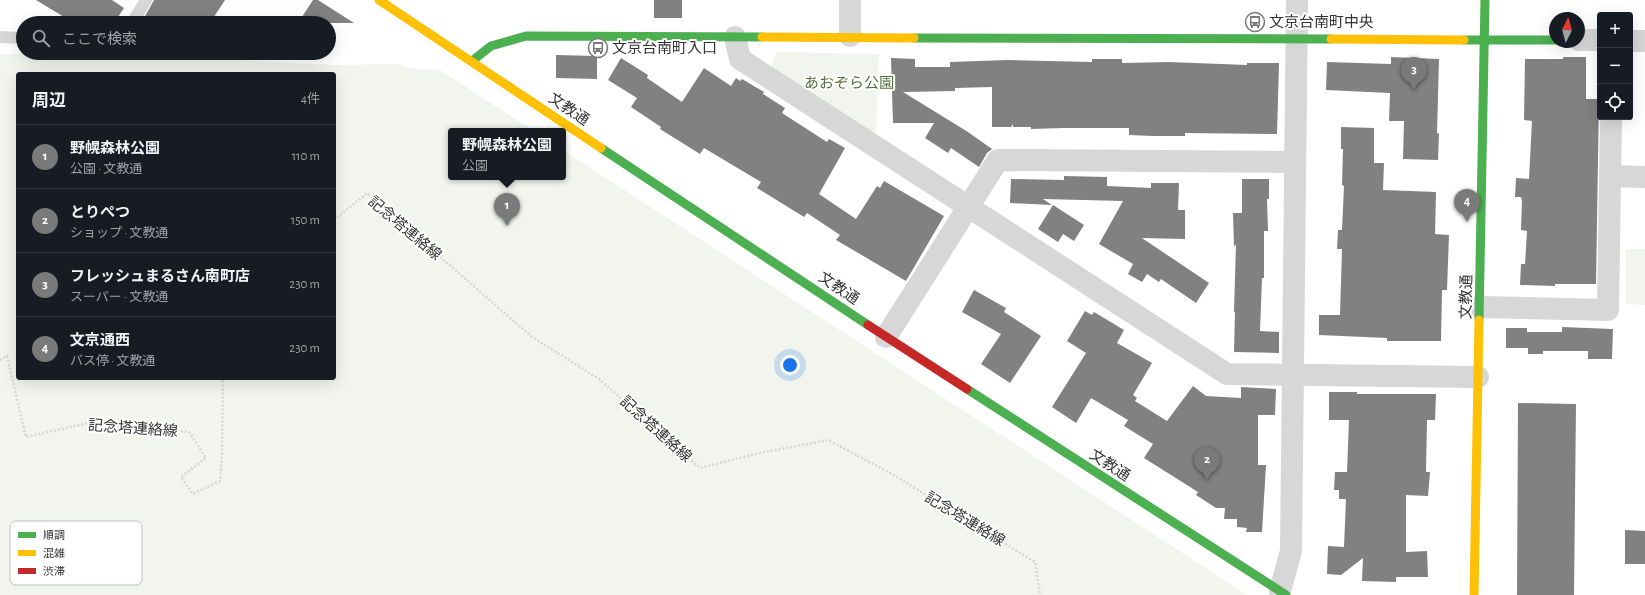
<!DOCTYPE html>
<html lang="ja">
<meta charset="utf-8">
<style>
:root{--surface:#171b24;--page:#20242c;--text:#f1f3f6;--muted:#9ea1a6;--line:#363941;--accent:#7a7a7a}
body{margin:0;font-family:"Alegreya Sans","Noto Sans JP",sans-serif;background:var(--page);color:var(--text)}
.controls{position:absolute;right:12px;top:12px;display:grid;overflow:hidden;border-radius:4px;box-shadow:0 4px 16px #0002}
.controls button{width:36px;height:36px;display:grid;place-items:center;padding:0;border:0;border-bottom:1px solid var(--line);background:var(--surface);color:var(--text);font:20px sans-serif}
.compass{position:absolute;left:1549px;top:12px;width:36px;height:36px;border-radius:50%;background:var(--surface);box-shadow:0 4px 16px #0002;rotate:6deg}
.you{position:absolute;left:790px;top:365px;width:14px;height:14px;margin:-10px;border:3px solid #fff;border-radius:50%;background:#1a73e8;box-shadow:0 0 0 6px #1a73e833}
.badge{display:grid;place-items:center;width:26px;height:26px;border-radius:50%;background:var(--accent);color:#fff;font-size:13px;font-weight:700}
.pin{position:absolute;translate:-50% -33px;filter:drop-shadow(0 1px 2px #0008)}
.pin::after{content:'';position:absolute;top:21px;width:14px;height:12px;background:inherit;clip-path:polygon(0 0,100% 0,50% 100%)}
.popup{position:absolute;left:448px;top:128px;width:118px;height:52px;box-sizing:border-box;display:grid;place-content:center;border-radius:4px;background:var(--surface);filter:drop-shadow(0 1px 3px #0005);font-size:13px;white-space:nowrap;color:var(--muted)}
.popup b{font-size:15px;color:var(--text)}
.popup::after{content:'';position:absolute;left:50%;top:100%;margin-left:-8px;border:8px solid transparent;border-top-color:var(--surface)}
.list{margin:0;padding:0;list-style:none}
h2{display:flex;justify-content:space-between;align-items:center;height:52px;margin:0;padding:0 16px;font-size:17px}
h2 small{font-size:13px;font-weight:400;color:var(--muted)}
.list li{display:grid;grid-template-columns:26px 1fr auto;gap:12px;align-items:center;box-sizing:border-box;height:64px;padding:0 16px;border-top:1px solid var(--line)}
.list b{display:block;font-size:15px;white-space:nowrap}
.list p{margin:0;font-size:13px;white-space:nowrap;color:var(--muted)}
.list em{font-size:13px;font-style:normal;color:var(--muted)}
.icon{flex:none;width:22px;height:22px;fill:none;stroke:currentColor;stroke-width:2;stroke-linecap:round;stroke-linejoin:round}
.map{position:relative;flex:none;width:1645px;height:595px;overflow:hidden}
.search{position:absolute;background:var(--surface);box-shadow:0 4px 16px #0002;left:16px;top:16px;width:320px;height:44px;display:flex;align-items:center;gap:10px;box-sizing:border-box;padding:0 14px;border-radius:22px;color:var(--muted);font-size:15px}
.panel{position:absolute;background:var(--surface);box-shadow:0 4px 16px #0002;left:16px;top:72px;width:320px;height:308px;border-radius:4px}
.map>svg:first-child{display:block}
.green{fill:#f1f5ed;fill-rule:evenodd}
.building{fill:#818181}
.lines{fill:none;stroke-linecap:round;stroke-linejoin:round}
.path{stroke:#d6d6d6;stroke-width:2.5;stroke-dasharray:2 2;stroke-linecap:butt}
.lane{stroke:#d7d7d7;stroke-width:12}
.street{stroke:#d7d7d7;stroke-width:22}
.fast{stroke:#4caf50;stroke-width:9}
.slow{stroke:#ffc107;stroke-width:9}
.jam{stroke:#c62828;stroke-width:9}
.labels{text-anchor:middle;stroke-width:4;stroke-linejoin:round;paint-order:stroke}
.poi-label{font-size:15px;fill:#333;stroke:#fff;text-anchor:start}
.park-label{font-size:15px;fill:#56703f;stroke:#fff}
.street-label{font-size:15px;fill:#333;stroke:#fff}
.key{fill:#fff;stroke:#c2c2c2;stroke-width:1}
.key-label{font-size:11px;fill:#333}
</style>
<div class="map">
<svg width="1645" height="595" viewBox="0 0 1645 595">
<rect width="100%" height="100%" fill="#fff"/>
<!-- green -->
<g class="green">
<polygon points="776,52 879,54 876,135 771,67"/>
<path d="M 0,54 L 113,54 L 334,65 L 401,64 L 407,68 L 440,70 L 534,131 L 451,131 L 451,177 L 563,177 L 563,150 L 1247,595 L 0,595 ZM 18,74 L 334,74 L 334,378 L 18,378 Z"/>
<polygon points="1626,249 1645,249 1645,305 1626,304"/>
</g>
<!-- building -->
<g class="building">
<polygon points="36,0 112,0 124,8 114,23 74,23"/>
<polygon points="225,0 210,23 151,23 144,18 154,0"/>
<polygon points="313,0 318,0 354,23 298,23"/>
<rect x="654" y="0" width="28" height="18"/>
<polygon points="556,55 597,56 597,79 556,78"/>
<polygon points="1391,57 1439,59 1437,133 1439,134 1438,160 1403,159 1404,121 1389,121 1390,93 1326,90 1327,62 1391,64"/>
<polygon points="1563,57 1586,57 1586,99 1599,99 1596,284 1555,284 1555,286 1520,285 1521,264 1525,264 1527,231 1521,230 1522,201 1521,197 1515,197 1516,178 1529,179 1532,121 1524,120 1525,59 1563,59"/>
<polygon points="621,58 648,75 647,78 682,102 704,68 731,86 736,78 740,81 742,79 764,92 763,94 785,108 782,113 827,142 829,139 845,148 819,194 856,219 877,186 880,188 884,181 944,216 906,281 836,240 840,235 807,213 804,217 757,188 761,182 704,148 700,154 660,129 661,127 631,107 637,98 608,80"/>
<polygon points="891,58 915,59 915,67 950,67 950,62 1008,60 1092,62 1092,59 1122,59 1122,63 1169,62 1247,65 1247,63 1279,63 1277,134 1185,133 1185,136 1153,136 1129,135 1129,128 1064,128 1031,129 1031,127 1013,127 1013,124 1011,127 992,127 992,87 955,88 955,91 903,92 968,132 992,149 987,153 979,167 951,148 948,153 925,138 934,123 893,123"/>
<polygon points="1341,127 1374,128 1374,163 1384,163 1383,190 1436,192 1435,234 1449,235 1447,290 1442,290 1441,341 1387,341 1387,338 1319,335 1319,315 1340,315 1342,249 1337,249 1338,230 1342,230 1344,186 1342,185 1343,149 1341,149"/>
<polygon points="1064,176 1107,177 1107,186 1151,188 1151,183 1179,183 1178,210 1185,210 1185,239 1142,238 1209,283 1196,303 1161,279 1159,282 1147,274 1142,282 1128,274 1133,264 1099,244 1123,201 1043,199 1052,205 1010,203 1011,179 1064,180"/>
<polygon points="1242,179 1269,179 1269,199 1267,199 1268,231 1264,231 1264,278 1262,278 1260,331 1279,332 1279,353 1234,352 1235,312 1234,312 1236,244 1234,247 1233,213 1242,213"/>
<polygon points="1053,205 1084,225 1074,241 1063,234 1058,242 1038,229"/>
<polygon points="974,290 1006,308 1004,312 1041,336 1010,383 981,364 1001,334 962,312"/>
<polygon points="1085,311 1092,315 1094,312 1124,330 1117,343 1152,363 1133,395 1137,398 1135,401 1167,421 1193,386 1206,396 1241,398 1241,387 1276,389 1275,415 1258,415 1258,465 1266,465 1262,532 1246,532 1247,528 1237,527 1237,519 1224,519 1225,508 1216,508 1196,495 1198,492 1144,458 1153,444 1124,426 1128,420 1091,398 1076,423 1052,407 1086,353 1067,341"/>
<polygon points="1562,327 1613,329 1612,359 1588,359 1588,351 1543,351 1543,354 1528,354 1528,348 1506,348 1506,328 1527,328 1527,332 1562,332"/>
<polygon points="1329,392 1357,392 1357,394 1436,394 1435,420 1427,420 1426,472 1430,472 1428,496 1406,495 1406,552 1427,551 1428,577 1396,577 1396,582 1362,581 1363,558 1341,575 1327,574 1328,546 1344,547 1346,499 1339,499 1339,490 1334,490 1335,472 1347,472 1349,420 1329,420"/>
<polygon points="1518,403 1576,404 1574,595 1517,595"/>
<polygon points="1625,530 1645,531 1645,564 1625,564"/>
</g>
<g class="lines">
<!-- path -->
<g class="path">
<polyline points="334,220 367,193 532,337 599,379 700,468 760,453 828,440 892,474 1035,562 1040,595"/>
<polyline points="0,360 7,356 26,437 88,423 189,432 206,458 181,477 193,494 220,481 222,454 223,378"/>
</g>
<!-- lane -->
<g class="lane">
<polyline points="132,23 146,0"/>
<polyline points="0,37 23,38"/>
</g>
<!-- street -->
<g class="street">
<polyline points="850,36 850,0"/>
<polyline points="735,37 740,59 1227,374 1478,377"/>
<polyline points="1579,40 1600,40"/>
<polyline points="1630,41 1645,41"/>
<polyline points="1610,176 1645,177"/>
<polyline points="1480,307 1608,310 1611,117"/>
<polyline points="886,337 998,160 1295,162"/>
<polyline points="1280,591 1291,551 1297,0"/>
</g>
<!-- fast -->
<g class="fast">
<polyline points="914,38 1331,39"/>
<polyline points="1464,40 1555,40"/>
<polyline points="472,61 491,46 526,36 762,37"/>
<polyline points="601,148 868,325"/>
<polyline points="1479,320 1485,0"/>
<polyline points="967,389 1286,595"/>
</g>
<!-- slow -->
<g class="slow">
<polyline points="379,0 601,148"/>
<polyline points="762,37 914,38"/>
<polyline points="1331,39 1464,40"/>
<polyline points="1474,595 1479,320"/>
</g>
<!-- jam -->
<polyline class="jam" points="868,325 967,389"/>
</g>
<!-- icons -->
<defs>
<g id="bus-ring" transform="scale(1)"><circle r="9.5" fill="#fff" stroke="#7a7a7a" stroke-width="1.5"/><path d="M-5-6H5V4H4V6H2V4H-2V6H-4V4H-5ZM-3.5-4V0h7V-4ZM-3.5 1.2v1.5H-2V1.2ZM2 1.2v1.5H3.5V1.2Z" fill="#7a7a7a"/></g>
</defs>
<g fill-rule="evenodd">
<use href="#bus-ring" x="1255" y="22"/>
<use href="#bus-ring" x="598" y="48"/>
</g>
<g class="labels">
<!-- poi labels -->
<g class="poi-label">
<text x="1269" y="27">文京台南町中央</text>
<text x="612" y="53">文京台南町入口</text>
</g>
<!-- park labels -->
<g class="park-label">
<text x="849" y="88">あおぞら公園</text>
</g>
<!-- street labels -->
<g class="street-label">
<text transform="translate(569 109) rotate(34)" y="5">文教通</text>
<text transform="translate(405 228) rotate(40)" y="5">記念塔連絡線</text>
<text transform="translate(839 288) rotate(34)" y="5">文教通</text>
<text transform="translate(1466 297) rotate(-89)" y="5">文教通</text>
<text transform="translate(133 428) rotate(4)" y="5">記念塔連絡線</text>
<text transform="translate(656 429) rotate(42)" y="5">記念塔連絡線</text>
<text transform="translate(1110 465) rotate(33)" y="5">文教通</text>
<text transform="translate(965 519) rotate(31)" y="5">記念塔連絡線</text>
</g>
</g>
<!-- legend -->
<rect x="10" y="521" width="132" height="64" rx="6" class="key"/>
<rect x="18" y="532" width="18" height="6" fill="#4caf50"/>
<rect x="18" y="550" width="18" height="6" fill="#ffc107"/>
<rect x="18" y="568" width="18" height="6" fill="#c62828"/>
<g class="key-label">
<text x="43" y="539">順調</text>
<text x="43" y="557">混雑</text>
<text x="43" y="575">渋滞</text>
</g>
</svg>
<div class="controls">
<button>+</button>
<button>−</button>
<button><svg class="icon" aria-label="locate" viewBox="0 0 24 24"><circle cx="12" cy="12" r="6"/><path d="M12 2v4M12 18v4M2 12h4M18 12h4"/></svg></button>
</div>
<svg class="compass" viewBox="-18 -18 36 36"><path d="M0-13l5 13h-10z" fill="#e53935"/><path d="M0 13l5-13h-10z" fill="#9ea1a6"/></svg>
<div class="you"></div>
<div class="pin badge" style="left:507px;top:226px">1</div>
<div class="popup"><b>野幌森林公園</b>公園</div>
<div class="pin badge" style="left:1207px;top:480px">2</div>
<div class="pin badge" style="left:1414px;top:90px">3</div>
<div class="pin badge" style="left:1467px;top:222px">4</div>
<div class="search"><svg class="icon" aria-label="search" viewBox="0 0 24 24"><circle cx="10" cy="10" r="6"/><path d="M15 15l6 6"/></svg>ここで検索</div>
<section class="panel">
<h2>周辺<small>4件</small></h2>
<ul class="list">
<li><span class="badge">1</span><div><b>野幌森林公園</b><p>公園 · 文教通</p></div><em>110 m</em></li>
<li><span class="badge">2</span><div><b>とりぺつ</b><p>ショップ · 文教通</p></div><em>150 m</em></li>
<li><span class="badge">3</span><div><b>フレッシュまるさん南町店</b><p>スーパー · 文教通</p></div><em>230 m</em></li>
<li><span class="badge">4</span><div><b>文京通西</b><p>バス停 · 文教通</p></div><em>230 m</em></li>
</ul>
</section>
</div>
